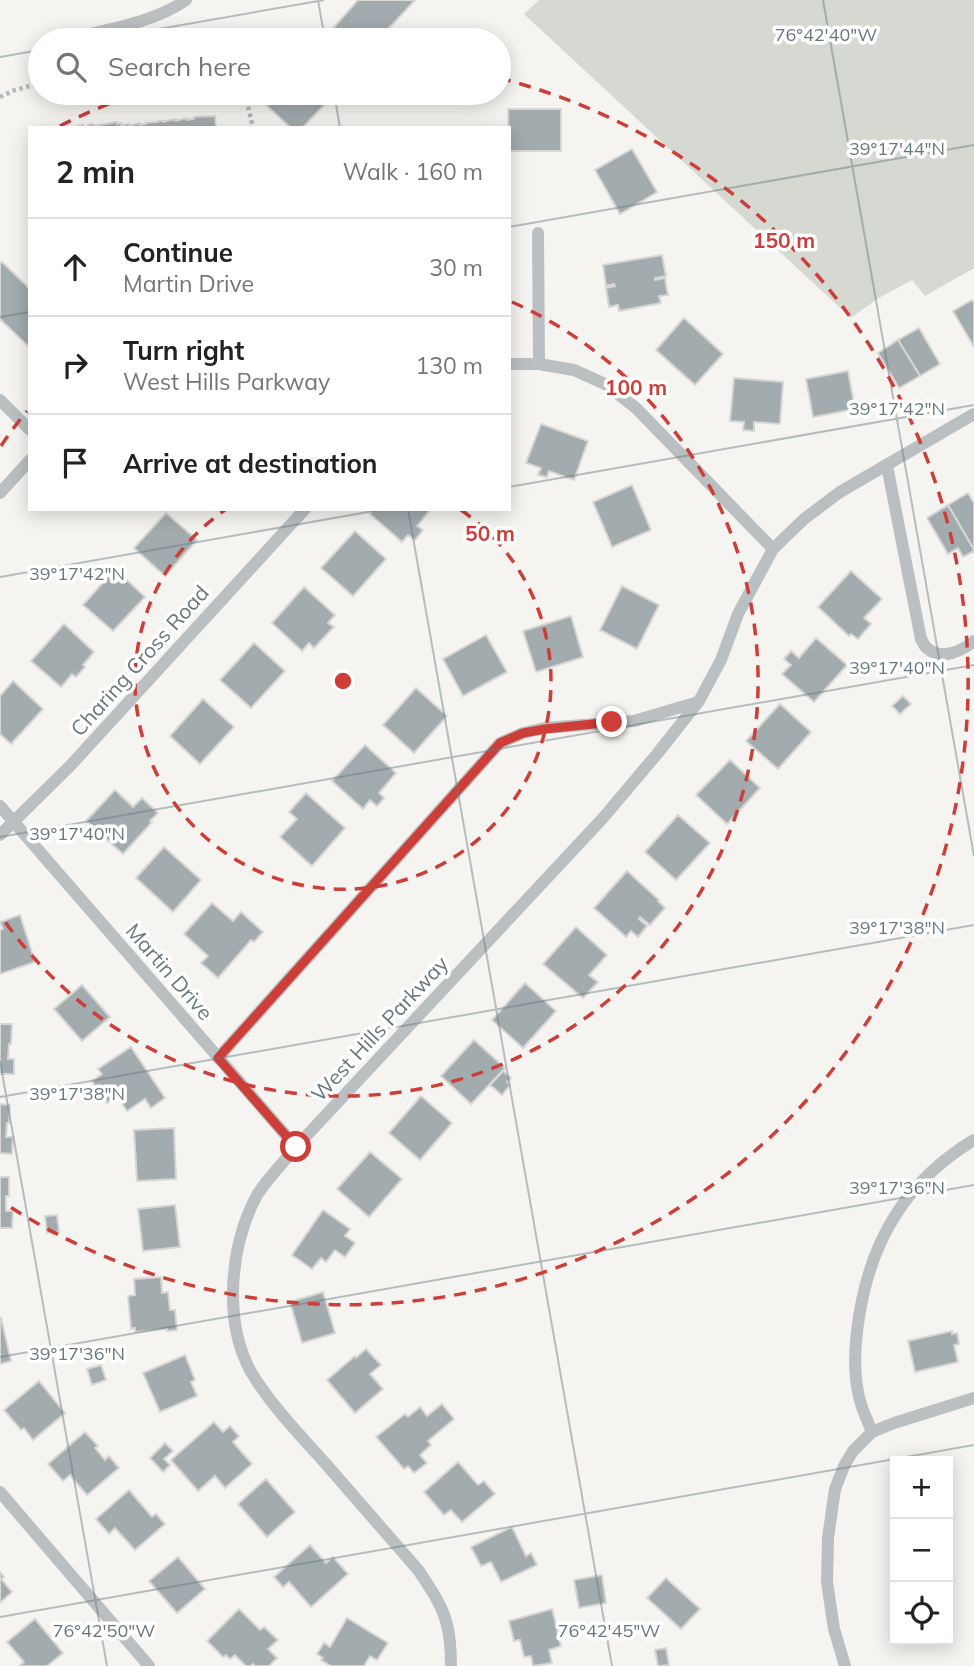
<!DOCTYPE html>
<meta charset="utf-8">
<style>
:root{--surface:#fff;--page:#f6f6f6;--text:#222;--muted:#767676;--line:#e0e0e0}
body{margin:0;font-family:Mulish,sans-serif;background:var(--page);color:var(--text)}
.controls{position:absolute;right:21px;bottom:21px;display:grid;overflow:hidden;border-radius:0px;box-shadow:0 4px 18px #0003}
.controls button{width:63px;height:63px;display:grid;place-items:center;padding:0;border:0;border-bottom:2px solid var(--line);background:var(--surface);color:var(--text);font:35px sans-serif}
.stop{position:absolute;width:21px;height:21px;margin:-16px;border:5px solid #cd3e39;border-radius:50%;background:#fff}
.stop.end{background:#cd3e39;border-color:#fff;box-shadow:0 2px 7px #0008}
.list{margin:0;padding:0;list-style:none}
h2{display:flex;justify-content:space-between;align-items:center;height:91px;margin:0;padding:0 28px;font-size:30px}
h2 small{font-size:23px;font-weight:400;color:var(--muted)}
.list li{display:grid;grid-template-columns:46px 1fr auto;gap:21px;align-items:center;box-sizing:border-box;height:98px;padding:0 28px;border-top:2px solid var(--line)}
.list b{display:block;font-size:26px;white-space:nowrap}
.list p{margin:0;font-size:23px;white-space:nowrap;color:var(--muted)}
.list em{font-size:23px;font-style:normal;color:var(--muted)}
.icon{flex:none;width:38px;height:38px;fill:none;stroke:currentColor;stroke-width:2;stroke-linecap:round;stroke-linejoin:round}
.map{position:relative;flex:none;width:974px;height:1666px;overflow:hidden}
.search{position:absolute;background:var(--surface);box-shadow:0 4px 18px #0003;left:28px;top:28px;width:483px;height:77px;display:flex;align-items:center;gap:18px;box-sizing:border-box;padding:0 24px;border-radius:38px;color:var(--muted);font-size:26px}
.panel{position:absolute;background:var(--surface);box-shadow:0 4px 18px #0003;left:28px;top:126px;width:483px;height:385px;border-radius:0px}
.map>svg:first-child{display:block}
.green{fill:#d5d9d1}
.building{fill:#a2abae;stroke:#d6d6d4;stroke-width:2}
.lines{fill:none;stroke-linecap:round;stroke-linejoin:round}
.path{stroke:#b4b8ba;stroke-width:4.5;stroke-dasharray:3.5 3.5;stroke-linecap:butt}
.minor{stroke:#babfc1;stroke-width:12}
.route{stroke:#cd3e39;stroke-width:9}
.ticks{fill:none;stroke:#67797f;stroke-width:2;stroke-opacity:0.45}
.ring{fill:none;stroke:#cd3e39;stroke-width:3.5;stroke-dasharray:12 9}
.labels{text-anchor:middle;stroke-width:7;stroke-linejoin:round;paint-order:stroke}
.street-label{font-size:21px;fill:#67797f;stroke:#fff}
.ticks-label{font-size:18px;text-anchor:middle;fill:#67797f;stroke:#fff;stroke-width:7;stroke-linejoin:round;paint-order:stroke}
.centre{fill:#cd3e39;stroke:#fff;stroke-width:3.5}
.ring-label{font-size:21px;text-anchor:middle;font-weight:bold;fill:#cd3e39;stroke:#fff;stroke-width:7;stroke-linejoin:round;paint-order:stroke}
</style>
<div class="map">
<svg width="974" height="1666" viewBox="0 0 974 1666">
<rect width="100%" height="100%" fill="#f5f4f1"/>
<!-- green -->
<polygon class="green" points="539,0 974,0 974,268 925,296 912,280 877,299 851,318 524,14"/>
<!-- building -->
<g class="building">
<polygon points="358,0 415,0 378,40 324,40 330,36 328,34"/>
<polygon points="277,93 336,93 330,101 329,100 302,128 291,128 267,106"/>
<polygon points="508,109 561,109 561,151 509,151"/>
<polygon points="215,116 216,128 77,128 77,126 83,125 83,128 89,127 88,125 93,124 94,126 117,122 117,124 121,123 121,127 123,125 129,124 129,126 140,123 140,125 146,124 146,123 158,122 158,121 163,121 163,122 176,119 176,121 187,118 187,120 194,119 194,117"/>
<polygon points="632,149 657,192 620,214 595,170"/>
<polygon points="662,255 666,276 655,278 655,280 665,278 668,295 659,296 661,303 619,311 618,305 609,307 606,288 615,286 614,284 606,286 603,265"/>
<polygon points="2,262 30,289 30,348 0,319 0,264"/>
<polygon points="972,300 974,303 974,347 953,311"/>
<polygon points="684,318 723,354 695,385 656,350"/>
<polygon points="919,328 940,364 920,376 898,340"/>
<polygon points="898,340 920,376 899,388 878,353"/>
<polygon points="848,371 855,409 813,417 806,379"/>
<polygon points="734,378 783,382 780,424 754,422 754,431 743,430 744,422 730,421"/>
<polygon points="541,424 588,441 574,480 549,471 547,477 538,475 541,468 526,463"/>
<polygon points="632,485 651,530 612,547 593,502"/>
<polygon points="968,493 974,503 974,550 948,505"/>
<polygon points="948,505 974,550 974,551 963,557 958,548 948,554 927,518"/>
<polygon points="374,509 431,509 417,526 423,530 415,540 408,535 402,542 370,514"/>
<polygon points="166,513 197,540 165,576 134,548"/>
<polygon points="355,531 386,559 353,596 321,568"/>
<polygon points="115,569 145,597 113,631 83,605"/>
<polygon points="851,571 882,599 864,618 871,624 858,639 851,634 849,636 818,607"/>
<polygon points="622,586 659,605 637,649 600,630"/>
<polygon points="304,587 335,615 328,623 334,627 314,648 309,643 302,651 272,623"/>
<polygon points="571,616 583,657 536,672 523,631"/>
<polygon points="64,624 94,652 83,665 85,667 76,677 72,674 61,687 31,661"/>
<polygon points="486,635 507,672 463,696 443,659"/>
<polygon points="816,638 847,665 814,702 782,674 791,665 784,659 791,651 799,658"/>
<polygon points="254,643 285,671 251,708 220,680"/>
<polygon points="13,681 43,709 11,744 0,734 0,696"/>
<polygon points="416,688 447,716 414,753 383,725"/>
<polygon points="903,696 911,704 900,714 892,706"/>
<polygon points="203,699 234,727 200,764 170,736"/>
<polygon points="780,704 811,732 778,769 746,741"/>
<polygon points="365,745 396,773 379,793 384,798 377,806 370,800 363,809 332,781"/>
<polygon points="730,760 760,788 727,824 696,795"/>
<polygon points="115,790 133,807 142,798 158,813 150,821 152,822 123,854 86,821"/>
<polygon points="306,793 345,828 312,866 280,837 297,819 289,812"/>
<polygon points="678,815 710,843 676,880 645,852"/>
<polygon points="164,847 201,880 173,912 136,878"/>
<polygon points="627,871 659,900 658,901 665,908 650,925 640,917 639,919 647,926 638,937 631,931 626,937 594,908"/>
<polygon points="212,903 233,921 241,912 263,932 254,942 251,940 218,978 201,963 208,956 184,934"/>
<polygon points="20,915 35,962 0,974 0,930 3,929 0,922"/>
<polygon points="576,927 607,955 589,975 598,982 583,998 543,964"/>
<polygon points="525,983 556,1011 523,1048 492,1020"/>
<polygon points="82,985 110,1017 82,1041 54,1009"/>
<polygon points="0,1024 12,1024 11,1044 9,1044 8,1059 14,1059 14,1074 0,1074"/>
<polygon points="474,1040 505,1068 471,1104 441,1076"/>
<polygon points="131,1047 165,1098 151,1108 145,1099 127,1111 117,1096 107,1103 92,1081 102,1074 98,1069"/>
<polygon points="503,1071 511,1078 507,1082 510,1085 502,1095 490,1085"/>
<polygon points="421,1096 452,1123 420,1160 389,1133"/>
<polygon points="0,1104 10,1105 9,1123 7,1123 6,1137 13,1137 12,1154 0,1153"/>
<polygon points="174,1128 176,1179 137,1181 134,1130"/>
<polygon points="370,1152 402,1179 369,1217 337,1189"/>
<polygon points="0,1177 9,1177 9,1196 6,1196 6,1211 13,1211 12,1228 0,1228"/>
<polygon points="175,1205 180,1247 143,1251 138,1209"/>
<polygon points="323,1210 350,1229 345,1236 355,1243 345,1257 335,1250 326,1262 321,1258 312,1269 292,1255"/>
<polygon points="57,1215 59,1232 47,1233 45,1216"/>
<polygon points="161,1277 162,1293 168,1292 170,1310 175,1310 177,1330 167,1331 167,1329 135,1332 135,1328 131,1329 128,1296 135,1295 134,1279"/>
<polygon points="323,1292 335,1333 302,1343 290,1302"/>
<polygon points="0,1318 1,1318 11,1361 0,1364"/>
<polygon points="952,1331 952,1334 957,1333 959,1344 954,1345 958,1362 915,1372 908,1341"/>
<polygon points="366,1349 381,1365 370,1374 383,1389 355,1413 327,1380 355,1356 356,1358"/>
<polygon points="185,1355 195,1380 191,1382 197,1396 160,1412 143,1373"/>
<polygon points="101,1365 106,1380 92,1385 87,1369"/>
<polygon points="39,1381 65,1413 33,1440 24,1428 21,1430 4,1410"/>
<polygon points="442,1404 454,1419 428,1441 431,1445 420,1455 427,1463 414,1473 408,1466 404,1469 376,1437 405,1414 408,1417 420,1407 427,1416"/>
<polygon points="214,1422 223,1432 230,1426 239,1436 233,1442 252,1464 225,1488 215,1476 198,1491 171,1460"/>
<polygon points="85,1432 98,1446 95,1448 105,1460 109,1456 119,1468 87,1495 70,1475 63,1481 48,1464"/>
<polygon points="165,1443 173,1451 164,1459 170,1465 163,1472 150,1458"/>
<polygon points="458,1462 478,1485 484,1481 495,1494 462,1522 451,1510 444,1515 424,1492"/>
<polygon points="266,1479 295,1512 267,1537 238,1504"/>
<polygon points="129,1490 152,1517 156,1514 165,1524 135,1550 115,1528 109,1534 96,1519"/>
<polygon points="512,1527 526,1556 531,1553 537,1565 501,1582 491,1562 481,1566 471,1547"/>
<polygon points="310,1545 326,1563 333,1557 348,1574 311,1607 289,1582 283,1587 274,1577"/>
<polygon points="178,1557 205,1589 177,1613 149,1581"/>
<polygon points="0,1572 4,1577 1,1579 12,1592 0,1603"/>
<polygon points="602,1575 606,1603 579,1608 574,1580"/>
<polygon points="666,1578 700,1609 681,1629 647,1598"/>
<polygon points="239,1609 260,1630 264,1627 278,1640 268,1649 277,1658 269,1666 255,1666 253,1664 251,1666 246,1666 235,1655 230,1659 226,1655 223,1657 207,1641"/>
<polygon points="552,1609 556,1624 560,1623 562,1630 557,1631 561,1646 549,1650 552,1663 533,1666 531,1656 524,1657 520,1640 514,1641 509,1621"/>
<polygon points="347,1618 388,1643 377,1660 370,1656 364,1666 331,1666 321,1660 323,1658 317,1654 324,1643 330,1647"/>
<polygon points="35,1619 63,1653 47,1666 19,1666 24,1662 7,1642"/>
<polygon points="666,1648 669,1665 658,1666 655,1650"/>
</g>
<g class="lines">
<!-- path -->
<g class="path">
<polyline points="245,93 253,128"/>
<polyline points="0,97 15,90 40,83"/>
</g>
<!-- minor -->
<g class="minor">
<path d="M 86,35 C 117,28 160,19 186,0"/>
<polyline points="538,233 539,364"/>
<polyline points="509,364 539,364 574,370 605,384 636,408 773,549"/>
<polyline points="0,400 30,430"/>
<path d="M 887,466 L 921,639 C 923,642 924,646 927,648 C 941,661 962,651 974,641"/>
<polyline points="0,493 30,460"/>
<polyline points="0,806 296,1147"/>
<polyline points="0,835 70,766 305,509"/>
<polyline points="218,1058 500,743 523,733 545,728 634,721 698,702"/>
<path d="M 872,1432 C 867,1419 860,1406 858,1392 C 853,1367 855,1342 859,1317 C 871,1240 906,1181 974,1140"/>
<polyline points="0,1492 149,1666"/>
<path d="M 451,1666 C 451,1651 450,1635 446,1621 C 441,1603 429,1587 419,1571 C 388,1535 356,1499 325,1463 C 299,1434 271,1405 251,1372 C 223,1321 230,1247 256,1197 C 264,1182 284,1162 296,1147 L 603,818 L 657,754 L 699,701 L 721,660 L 738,614 L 773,549 L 804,519 L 840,492 L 974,414"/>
<polyline points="845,1666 834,1629 827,1582 828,1538 835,1489 844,1466 853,1451 872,1432 894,1423 974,1398"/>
</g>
</g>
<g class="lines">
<!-- route -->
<polyline class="route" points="296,1147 218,1058 500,743 523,733 545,729 612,722"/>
</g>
<!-- ticks -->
<path class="ticks" d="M 318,0 L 325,40M 823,0 L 974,856M 96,40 L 324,0M 0,57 L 40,50M 334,93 L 340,128M 509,227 L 974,145M 0,317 L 30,312M 509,487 L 974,405M 408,509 L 612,1666M 0,577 L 385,509M 0,837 L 974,665M 0,1061 L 107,1666M 0,1097 L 974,925M 0,1357 L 974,1185M 0,1617 L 974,1445"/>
<!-- distance rings -->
<g class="ring">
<path d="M461 510A208 208 0 1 1 225 510"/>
<path d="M1 446A415 415 0 0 1 27 411M512 302A415 415 0 1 1 1 916"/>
<path d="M60 126A623 623 0 0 1 135 94M499 78A623 623 0 1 1 4 1203"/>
</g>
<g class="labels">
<!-- street labels -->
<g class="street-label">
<text transform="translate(140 661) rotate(-48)" y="7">Charing Cross Road</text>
<text transform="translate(169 972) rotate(49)" y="7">Martin Drive</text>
<text transform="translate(380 1029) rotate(-47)" y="7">West Hills Parkway</text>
</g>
</g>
<g class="ticks-label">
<text x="826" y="41">76°42'40"W</text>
<text x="897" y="155">39°17'44"N</text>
<text x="897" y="415">39°17'42"N</text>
<text x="77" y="580">39°17'42"N</text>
<text x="897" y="674">39°17'40"N</text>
<text x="77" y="840">39°17'40"N</text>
<text x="897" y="934">39°17'38"N</text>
<text x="77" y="1100">39°17'38"N</text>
<text x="897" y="1194">39°17'36"N</text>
<text x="77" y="1360">39°17'36"N</text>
<text x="104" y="1637">76°42'50"W</text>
<text x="609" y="1637">76°42'45"W</text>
</g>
<circle cx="343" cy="681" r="10" class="centre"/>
<g class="ring-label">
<text x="784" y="248">150 m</text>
<text x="636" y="395">100 m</text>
<text x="490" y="541">50 m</text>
</g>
</svg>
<div class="controls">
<button>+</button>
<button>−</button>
<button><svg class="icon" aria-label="locate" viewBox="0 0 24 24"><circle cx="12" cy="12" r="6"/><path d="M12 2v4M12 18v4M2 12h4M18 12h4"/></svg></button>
</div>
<div class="stop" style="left:296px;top:1147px"></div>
<div class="stop end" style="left:612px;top:722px"></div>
<div class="search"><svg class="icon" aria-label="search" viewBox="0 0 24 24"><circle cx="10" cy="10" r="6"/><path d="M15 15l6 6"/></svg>Search here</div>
<section class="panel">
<h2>2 min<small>Walk · 160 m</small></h2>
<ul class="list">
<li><svg class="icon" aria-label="ahead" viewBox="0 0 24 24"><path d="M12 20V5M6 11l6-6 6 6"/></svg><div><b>Continue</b><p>Martin Drive</p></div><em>30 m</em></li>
<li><svg class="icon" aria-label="right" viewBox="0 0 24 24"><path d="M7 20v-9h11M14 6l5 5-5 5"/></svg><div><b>Turn right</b><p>West Hills Parkway</p></div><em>130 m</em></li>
<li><svg class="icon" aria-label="arrive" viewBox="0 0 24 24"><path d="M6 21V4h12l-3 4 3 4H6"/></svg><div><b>Arrive at destination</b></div></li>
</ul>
</section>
</div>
